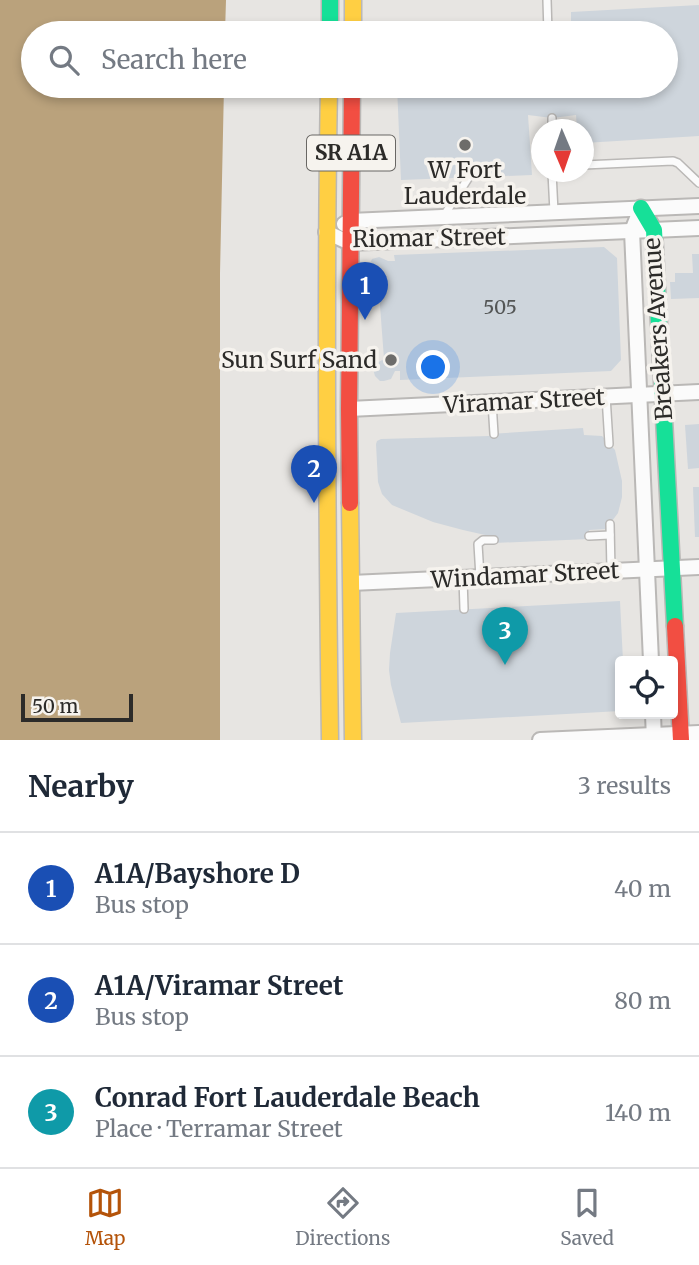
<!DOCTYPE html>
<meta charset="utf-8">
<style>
:root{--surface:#fff;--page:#f2f2f3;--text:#1f2937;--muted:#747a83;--line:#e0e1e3;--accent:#b45309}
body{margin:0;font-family:Merriweather,serif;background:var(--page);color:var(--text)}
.controls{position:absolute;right:21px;bottom:21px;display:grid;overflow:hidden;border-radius:7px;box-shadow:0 4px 10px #0003}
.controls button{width:63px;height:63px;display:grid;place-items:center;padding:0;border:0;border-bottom:2px solid var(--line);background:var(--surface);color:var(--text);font:35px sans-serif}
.compass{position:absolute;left:531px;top:119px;width:63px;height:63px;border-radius:50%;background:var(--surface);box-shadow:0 4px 10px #0003;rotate:178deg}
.scale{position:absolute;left:21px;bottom:18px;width:112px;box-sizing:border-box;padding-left:7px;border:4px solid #2c2b29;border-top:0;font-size:19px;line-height:24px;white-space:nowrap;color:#2c2b29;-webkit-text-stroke:5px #f6f3ee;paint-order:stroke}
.you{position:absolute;left:434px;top:368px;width:24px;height:24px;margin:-18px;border:5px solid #fff;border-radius:50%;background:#1a73e8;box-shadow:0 0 0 10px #1a73e833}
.badge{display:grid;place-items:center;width:46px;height:46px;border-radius:50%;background:var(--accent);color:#fff;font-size:23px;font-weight:700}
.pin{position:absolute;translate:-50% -58px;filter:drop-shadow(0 2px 4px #0008)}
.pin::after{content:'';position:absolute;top:37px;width:24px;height:21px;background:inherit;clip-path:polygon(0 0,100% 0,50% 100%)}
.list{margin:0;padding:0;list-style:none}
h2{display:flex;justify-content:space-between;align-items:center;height:91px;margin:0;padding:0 28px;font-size:30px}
h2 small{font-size:23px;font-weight:400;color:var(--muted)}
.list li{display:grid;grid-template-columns:46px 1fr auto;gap:21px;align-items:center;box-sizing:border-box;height:112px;padding:0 28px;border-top:2px solid var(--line)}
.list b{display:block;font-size:26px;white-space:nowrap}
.list p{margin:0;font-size:23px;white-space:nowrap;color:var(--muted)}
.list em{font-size:23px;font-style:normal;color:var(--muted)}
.icon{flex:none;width:38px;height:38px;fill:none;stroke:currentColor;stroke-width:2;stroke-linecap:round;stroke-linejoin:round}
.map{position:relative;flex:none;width:699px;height:740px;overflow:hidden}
.search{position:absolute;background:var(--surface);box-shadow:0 4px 10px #0003;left:21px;right:21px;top:21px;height:77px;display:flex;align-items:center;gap:18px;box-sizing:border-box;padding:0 24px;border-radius:38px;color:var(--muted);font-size:26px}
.sheet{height:427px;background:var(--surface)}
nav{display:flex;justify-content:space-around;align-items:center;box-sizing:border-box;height:98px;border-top:2px solid var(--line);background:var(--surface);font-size:19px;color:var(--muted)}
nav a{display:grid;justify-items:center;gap:4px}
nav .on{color:var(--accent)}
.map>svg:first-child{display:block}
.water{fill:#baa27c}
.building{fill:#ced5dc}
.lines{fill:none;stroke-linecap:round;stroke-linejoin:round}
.lane-casing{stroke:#bab8b6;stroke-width:10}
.street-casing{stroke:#bab8b6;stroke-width:18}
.fast-casing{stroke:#bab8b6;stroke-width:19}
.slow-casing{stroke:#bab8b6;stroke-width:19}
.jam-casing{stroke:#bab8b6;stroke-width:19}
.lane{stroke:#fbfbfb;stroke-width:7}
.street{stroke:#fbfbfb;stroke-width:14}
.fast{stroke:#16e098;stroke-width:16}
.slow{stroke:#ffcf43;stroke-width:16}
.jam{stroke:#f24e42;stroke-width:16}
.poi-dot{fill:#6d6c6a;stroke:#f6f3ee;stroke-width:2.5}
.labels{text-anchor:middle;stroke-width:7;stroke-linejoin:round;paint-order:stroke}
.number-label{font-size:19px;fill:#545656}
.shield{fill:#f6f3ee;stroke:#696764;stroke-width:2}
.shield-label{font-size:21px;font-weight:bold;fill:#2c2b29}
.poi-label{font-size:23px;fill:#2c2b29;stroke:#f6f3ee}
.street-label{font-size:23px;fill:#2c2b29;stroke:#f6f3ee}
</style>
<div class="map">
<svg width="699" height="740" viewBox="0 0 699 740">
<rect width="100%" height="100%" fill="#e7e5e2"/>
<!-- water -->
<polygon class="water" points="0,0 226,0 225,33 33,33 33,86 224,86 220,273 220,740 0,740"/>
<!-- building -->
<g class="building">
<polygon points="699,5 699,136 584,143 584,130 577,130 576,115 552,118 528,115 532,175 401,180 397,86 666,86 666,33 571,33 571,12"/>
<polygon points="604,247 617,258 621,360 611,371 400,380 400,371 395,371 391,379 384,381 380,381 375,376 373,369 375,364 384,359 378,279 372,276 368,268 372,259 379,257 388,261 395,261 394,255"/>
<polygon points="692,254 699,254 699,298 671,299 670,282 675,282 675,273 693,273"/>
<polygon points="699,424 699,468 688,469 685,425"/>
<polygon points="583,428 584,435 602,436 615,450 622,481 622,497 618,513 606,529 589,530 589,539 494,543 494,537 463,530 433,522 392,505 382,494 378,482 376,444 377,441 381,439 489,436 489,434"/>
<polygon points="693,487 699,487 699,537 695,537"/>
<polygon points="620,601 623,661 620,661 620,711 401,723 391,685 389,670 390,653 396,613"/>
</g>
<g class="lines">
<!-- lane casing -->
<g class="lane-casing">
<g id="lane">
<polyline points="547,0 548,33"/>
<polyline points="552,130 552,118"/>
<polyline points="584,165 673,161 678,163 699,183"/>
<polyline points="552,172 554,212"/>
<polyline points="443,217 469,177"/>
<polyline points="606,396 609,444"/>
<polyline points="492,402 494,434"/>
<polyline points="610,524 611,571"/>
<polyline points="589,536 610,535"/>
<polyline points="480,577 478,544 483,540 494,540"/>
<polyline points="463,578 464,609"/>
</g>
</g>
<!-- street casing -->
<g class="street-casing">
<g id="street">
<polyline points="641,208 632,231 651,661"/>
<polyline points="344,224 350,221 699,206"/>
<polyline points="326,232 350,243 699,228"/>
<polyline points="349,409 699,392"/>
<polyline points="351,583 699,567"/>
<polyline points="653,714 654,740"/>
<polyline points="540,740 699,733"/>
</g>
</g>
<!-- fast casing -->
<g class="fast-casing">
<g id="fast">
<polyline points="330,0 330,33"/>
<polyline points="641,208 654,230 675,626"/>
</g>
</g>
<!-- slow casing -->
<g class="slow-casing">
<g id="slow">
<polyline points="353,0 353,33"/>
<path d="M 329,86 C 325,304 327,522 330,740"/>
<polyline points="350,503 353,740"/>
</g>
</g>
<!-- jam casing -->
<g class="jam-casing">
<g id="jam">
<polyline points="350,503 349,409 352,86"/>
<polyline points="675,626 681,740"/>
</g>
</g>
<!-- lane -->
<use href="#lane" class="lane"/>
<!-- street -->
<use href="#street" class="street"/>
<!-- fast -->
<use href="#fast" class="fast"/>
<!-- slow -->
<use href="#slow" class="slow"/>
<!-- jam -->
<use href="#jam" class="jam"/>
</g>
<!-- markers -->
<g class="poi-dot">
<circle cx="465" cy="145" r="7"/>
<circle cx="391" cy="360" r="7"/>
</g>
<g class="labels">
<!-- number labels -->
<g class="number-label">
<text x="500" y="314">505</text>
</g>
<!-- shield labels -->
<rect class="shield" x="307" y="135.5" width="88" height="35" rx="5"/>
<g class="shield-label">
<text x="351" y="160">SR A1A</text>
</g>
<!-- poi labels -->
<g class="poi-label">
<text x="465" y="178">W Fort<tspan x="465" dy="26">Lauderdale</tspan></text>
<text x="377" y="368" text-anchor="end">Sun Surf Sand</text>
</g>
<!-- street labels -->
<g class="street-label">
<text transform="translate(429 238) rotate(-1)" y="8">Riomar Street</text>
<text transform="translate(658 329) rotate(-94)" y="8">Breakers Avenue</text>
<text transform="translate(524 401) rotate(-3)" y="8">Viramar Street</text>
<text transform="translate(525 575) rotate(-3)" y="8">Windamar Street</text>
</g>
</g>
</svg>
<div class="controls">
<button><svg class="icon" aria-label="locate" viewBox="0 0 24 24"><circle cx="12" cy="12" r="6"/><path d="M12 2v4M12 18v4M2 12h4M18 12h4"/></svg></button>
</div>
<svg class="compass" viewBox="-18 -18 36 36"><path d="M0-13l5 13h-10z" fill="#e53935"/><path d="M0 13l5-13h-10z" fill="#747a83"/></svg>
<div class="scale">50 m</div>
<div class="you"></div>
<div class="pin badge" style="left:365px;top:320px;background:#1a4fb4">1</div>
<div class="pin badge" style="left:314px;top:503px;background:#1a4fb4">2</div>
<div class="pin badge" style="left:505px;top:665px;background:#0f9aa8">3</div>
<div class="search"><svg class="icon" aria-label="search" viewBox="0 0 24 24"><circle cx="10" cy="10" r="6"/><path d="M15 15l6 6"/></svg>Search here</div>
</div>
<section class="sheet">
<h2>Nearby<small>3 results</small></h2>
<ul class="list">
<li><span class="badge" style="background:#1a4fb4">1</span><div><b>A1A/Bayshore D</b><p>Bus stop</p></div><em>40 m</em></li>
<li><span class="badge" style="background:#1a4fb4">2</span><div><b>A1A/Viramar Street</b><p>Bus stop</p></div><em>80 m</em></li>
<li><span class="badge" style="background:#0f9aa8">3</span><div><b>Conrad Fort Lauderdale Beach</b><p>Place · Terramar Street</p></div><em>140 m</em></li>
</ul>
</section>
<nav>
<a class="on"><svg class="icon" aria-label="map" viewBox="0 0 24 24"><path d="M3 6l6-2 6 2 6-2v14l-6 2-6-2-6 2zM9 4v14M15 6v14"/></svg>Map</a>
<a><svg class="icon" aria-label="directions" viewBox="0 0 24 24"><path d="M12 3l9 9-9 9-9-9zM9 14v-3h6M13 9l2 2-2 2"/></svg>Directions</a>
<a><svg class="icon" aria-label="saved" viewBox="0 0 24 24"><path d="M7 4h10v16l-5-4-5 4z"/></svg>Saved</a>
</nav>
